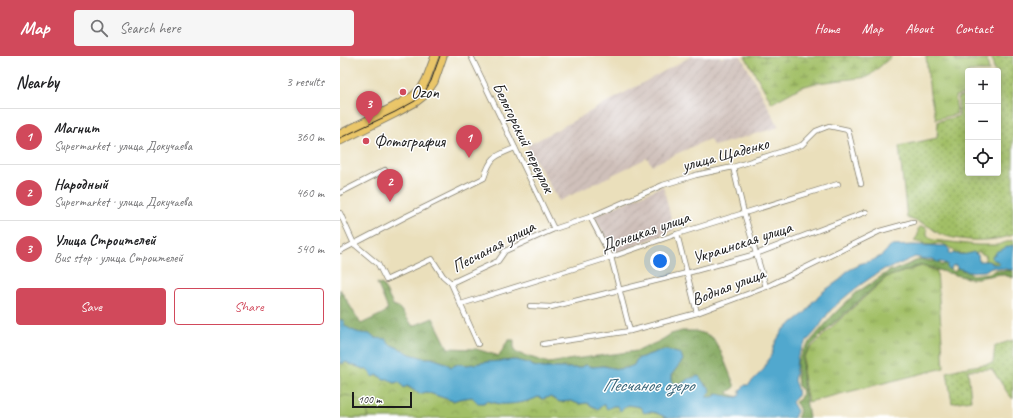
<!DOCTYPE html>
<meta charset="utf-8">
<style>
:root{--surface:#fff;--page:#f6f6f6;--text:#202124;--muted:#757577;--line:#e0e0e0;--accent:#d1495b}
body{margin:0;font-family:Caveat,sans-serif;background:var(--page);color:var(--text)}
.controls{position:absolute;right:12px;top:12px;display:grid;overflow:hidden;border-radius:4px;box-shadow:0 2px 10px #0003}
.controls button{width:36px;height:36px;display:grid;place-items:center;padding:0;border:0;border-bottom:1px solid var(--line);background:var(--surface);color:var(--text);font:20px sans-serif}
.scale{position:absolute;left:12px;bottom:10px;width:60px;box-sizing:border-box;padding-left:4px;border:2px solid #1c1c1c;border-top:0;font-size:11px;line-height:14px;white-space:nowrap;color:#1c1c1c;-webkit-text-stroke:3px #fff;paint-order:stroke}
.you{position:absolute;left:320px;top:205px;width:14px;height:14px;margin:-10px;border:3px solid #fff;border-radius:50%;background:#1a73e8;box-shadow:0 0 0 6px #1a73e833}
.badge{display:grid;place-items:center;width:26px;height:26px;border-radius:50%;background:var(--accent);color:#fff;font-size:13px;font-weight:700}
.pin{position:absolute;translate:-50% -33px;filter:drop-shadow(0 1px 2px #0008)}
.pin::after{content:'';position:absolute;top:21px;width:14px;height:12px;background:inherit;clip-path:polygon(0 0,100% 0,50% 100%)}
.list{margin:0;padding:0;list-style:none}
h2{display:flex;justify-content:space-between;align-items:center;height:52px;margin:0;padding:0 16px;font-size:17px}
h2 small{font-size:13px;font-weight:400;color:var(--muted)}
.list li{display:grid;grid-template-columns:26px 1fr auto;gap:12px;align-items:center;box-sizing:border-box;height:56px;padding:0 16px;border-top:1px solid var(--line)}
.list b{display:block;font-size:15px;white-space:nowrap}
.list p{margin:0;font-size:13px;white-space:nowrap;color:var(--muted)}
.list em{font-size:13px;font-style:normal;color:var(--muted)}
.actions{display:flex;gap:8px;padding:12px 16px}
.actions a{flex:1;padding:9px 0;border:1px solid var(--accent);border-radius:4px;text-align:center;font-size:14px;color:var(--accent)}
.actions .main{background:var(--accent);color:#fff}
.icon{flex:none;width:22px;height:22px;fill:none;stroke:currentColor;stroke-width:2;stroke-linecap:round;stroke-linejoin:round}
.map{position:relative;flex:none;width:673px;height:362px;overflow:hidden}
header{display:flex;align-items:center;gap:24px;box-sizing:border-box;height:56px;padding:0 20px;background:var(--accent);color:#fff}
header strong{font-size:19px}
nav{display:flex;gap:22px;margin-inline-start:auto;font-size:14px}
.search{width:280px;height:36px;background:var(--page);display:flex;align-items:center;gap:10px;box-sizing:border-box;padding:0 14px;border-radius:4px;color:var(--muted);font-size:15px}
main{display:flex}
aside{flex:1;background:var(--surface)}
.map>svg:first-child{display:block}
.industrial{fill:url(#industrial-furrows)}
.grass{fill:url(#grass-tufts);stroke:#5f6e41}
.forest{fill:url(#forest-crowns);stroke:#4e613c}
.wetland{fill:url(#wetland-marsh);stroke:#5f6e41}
.park{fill:url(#park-crowns);stroke:#5f6e41}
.garden{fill:url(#garden-dots);stroke:#5f6e41}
.pitch{fill:#a2bf66;stroke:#5f6e41}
.water{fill:#51a8ce;stroke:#366275}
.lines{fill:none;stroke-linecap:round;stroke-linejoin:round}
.street-casing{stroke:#837e6c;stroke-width:6}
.primary-casing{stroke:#837e6c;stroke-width:9}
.street{stroke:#fff;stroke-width:4.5}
.primary{stroke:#eac669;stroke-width:7}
.tram{stroke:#1c1c1c;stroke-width:1}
.poi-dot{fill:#d1495b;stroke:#fff;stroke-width:1.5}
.labels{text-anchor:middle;stroke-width:3;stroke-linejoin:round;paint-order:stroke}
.poi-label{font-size:17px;fill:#1c1c1c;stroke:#fff;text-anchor:start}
.street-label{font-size:17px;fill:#1c1c1c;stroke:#fff}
.water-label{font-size:18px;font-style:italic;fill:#366275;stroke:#fff}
</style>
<header>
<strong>Map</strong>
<div class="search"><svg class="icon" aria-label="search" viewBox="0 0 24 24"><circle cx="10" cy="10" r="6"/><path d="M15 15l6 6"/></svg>Search here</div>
<nav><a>Home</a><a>Map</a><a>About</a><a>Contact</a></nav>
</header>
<main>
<aside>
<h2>Nearby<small>3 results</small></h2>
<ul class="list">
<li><span class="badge">1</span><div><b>Магнит</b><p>Supermarket · улица Докучаева</p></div><em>360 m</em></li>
<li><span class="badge">2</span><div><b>Народный</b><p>Supermarket · улица Докучаева</p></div><em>460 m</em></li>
<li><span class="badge">3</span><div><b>Улица Строителей</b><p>Bus stop · улица Строителей</p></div><em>540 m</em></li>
</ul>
<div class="actions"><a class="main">Save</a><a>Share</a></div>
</aside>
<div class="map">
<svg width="673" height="362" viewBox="0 0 673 362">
<defs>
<pattern id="industrial-furrows" width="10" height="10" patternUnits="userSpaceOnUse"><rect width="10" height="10" fill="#cfc0ba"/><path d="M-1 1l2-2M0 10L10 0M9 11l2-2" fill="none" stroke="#b1a49f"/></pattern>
<pattern id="grass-tufts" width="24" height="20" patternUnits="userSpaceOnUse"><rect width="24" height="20" fill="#a2bf66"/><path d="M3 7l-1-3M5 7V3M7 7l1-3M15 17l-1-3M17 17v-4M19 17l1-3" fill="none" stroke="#839a53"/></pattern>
<pattern id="forest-crowns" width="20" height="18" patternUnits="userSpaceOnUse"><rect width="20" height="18" fill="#81a65b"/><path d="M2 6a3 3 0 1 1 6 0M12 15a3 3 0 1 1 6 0" fill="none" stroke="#69864a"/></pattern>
<pattern id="wetland-marsh" width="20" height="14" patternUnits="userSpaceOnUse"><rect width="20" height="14" fill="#a2bf66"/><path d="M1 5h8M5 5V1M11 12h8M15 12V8" fill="none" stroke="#839a53"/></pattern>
<pattern id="park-crowns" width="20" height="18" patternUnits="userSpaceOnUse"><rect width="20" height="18" fill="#a2bf66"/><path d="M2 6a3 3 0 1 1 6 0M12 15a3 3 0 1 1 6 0" fill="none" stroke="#839a53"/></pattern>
<pattern id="garden-dots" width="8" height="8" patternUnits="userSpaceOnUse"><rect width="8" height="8" fill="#a2bf66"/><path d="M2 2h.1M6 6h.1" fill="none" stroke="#839a53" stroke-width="1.8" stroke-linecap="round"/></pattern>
</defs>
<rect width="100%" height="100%" fill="#fff"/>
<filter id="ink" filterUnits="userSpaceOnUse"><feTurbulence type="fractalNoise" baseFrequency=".025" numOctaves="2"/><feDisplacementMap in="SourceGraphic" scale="8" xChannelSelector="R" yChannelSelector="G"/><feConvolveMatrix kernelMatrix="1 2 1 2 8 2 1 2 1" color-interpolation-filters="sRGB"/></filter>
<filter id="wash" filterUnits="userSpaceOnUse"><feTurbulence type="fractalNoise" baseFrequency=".012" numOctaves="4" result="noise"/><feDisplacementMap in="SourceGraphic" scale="16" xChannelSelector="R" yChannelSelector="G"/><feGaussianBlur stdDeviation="0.9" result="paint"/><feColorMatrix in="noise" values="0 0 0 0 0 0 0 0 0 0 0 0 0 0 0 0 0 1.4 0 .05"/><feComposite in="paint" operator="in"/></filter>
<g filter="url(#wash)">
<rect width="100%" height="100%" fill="#eadfbb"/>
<!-- industrial -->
<g class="industrial">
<polygon points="352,0 379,0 382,2 385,0 401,0 439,71 374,90 369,83 312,109 307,102 219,145 187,90"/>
<polygon points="323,130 334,174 274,198 254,160"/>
</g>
<!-- grass -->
<g class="grass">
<polygon points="586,0 615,0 616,6 647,4 649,15 628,15 628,37 615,40 617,58 596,63 590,38"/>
<path d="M 580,171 L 585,171 L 587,174 L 587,179 L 593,184 L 636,189 L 657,189 L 673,184 L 673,192 L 656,202 L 656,205 L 662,207 L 657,210 L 653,207 L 644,207 L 646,199 L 641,198 L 639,196 L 633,199 L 626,199 L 620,197 L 614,199 L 615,196 C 611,192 605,188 600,187 C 597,187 593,189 590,189 C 586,189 578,186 574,185 L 578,179 L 578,173 Z"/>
<polygon points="582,210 597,215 604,312 468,346 463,320 464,301 471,292 496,267 547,221"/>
</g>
<!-- forest -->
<g class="forest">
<path d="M 580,203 L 589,205 L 598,205 L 601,209 L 606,208 L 611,210 L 611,214 L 615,216 L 617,212 L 621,211 L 622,214 L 629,216 L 631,219 L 650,217 L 656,214 L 673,215 L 673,222 L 661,218 L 631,223 L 601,215 L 582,209 L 546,221 L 493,268 L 471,290 L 463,301 L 462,319 L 469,362 L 457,362 C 461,354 460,353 455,346 L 459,344 L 461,341 L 462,337 L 461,333 L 458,330 L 457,320 L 457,306 L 463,294 L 494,258 L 516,237 L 551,214 L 553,215 Z"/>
<path d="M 37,227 L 43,229 L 53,249 L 60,253 L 73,270 L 93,262 L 108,292 L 136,293 L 159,300 C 163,295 164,288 169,284 L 174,284 L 174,295 L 177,297 L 209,307 L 234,303 L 297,295 L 320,285 L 331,278 L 342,275 L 355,275 L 366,278 L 373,282 L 381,296 L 395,331 L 387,337 L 398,341 L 392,341 L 378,338 L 373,341 L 366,341 L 365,329 L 348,323 L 336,332 L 332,326 L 332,318 L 343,304 L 341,298 L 326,294 L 316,296 L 297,303 L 294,309 L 288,312 L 278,313 L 263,310 L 252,311 L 246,309 L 238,312 L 203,312 L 193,310 L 188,307 L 175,304 L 147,306 L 127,309 L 118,308 L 111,311 L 106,307 L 91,302 L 84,302 L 70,298 L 63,294 L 35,282 C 30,275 24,279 17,276 C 13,275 8,272 4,270 L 3,264 L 0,264 L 0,233 L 21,268 L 42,258 L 48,253 Z"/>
</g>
<!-- wetland -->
<polygon class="wetland" points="405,0 552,0 528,21 476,27 461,31 432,47"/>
<!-- park -->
<polygon class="park" points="0,306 2,308 6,306 12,309 27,314 34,321 37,319 44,323 48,322 54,327 59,326 80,338 86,336 113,345 119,343 132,341 143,347 147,345 159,348 188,345 198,341 202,343 210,341 220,346 231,345 239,348 247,347 252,350 264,348 273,350 288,349 300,351 308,356 316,357 327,362 0,362"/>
<!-- garden -->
<g class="garden">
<path d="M 616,0 L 673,0 L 673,179 C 653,186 623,186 603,179 C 598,178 594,174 590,171 C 583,167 575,165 567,162 L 559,90 L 597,82 L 598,65 L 619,60 L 618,41 L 628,39 L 628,117 L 658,117 L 658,15 L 654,15 L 652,2 L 616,4 Z"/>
<polygon points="673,284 673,343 669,339 652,313 628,314 631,344 612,347 607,316 622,312 653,307 655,290"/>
</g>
<!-- pitch -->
<path class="pitch" d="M 4,339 C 17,340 27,349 29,362 L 0,362 L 0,340 Z"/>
<!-- water -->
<path class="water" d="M 574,189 L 606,190 L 610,194 L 609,197 C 618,198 625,200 633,196 L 638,199 L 639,205 L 648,205 L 653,208 L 660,208 L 657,205 L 652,203 L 652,200 L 655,198 L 657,195 C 663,194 667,190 673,189 L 673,214 L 651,211 L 645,215 L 626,216 L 625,214 L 617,212 L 616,209 L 612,210 L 611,214 L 607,212 L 607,208 L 601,206 L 597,206 L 593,203 L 585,203 L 575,201 L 548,213 L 546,212 C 526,224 507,238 490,255 C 485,261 481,269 476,275 C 470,282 463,288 459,297 C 455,306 457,315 454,324 C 457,334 461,338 452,346 L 457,355 L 454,362 L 327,362 C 319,358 312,354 304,357 L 300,351 L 288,349 L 280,355 L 277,350 L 273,350 L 267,353 L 264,348 L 258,353 L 252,350 L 247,347 L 239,348 L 231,345 L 220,346 L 210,341 L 202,343 L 198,341 C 190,346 170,349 160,348 C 156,347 151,346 147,345 L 143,347 L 138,347 L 132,341 L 119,343 L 113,345 L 86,336 L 80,338 L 67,330 L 64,332 L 59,326 L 54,327 L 48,323 L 44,323 L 37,319 L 34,321 L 27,314 L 12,309 L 6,306 L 1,308 L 0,306 L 0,264 L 3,264 L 5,270 C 9,272 13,275 17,276 C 24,279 30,275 35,282 L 46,283 L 49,288 L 63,294 L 70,298 L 84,302 L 91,302 L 106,307 L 111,311 L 118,308 L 127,309 L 147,306 L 175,304 L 188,307 L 193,310 L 203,312 L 238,312 L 246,309 L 252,311 L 263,310 L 278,313 L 287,312 L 294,309 L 297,303 L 316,296 L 326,294 L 341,298 L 343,304 L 332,318 L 332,326 L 336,332 L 348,323 L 359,320 L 365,329 L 368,330 L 371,335 L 366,341 L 373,341 L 378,338 L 392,341 L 398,341 L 400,338 L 400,334 L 405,329 L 408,329 L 424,313 L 428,303 L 430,301 L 433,295 L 433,291 L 435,289 L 435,287 L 443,274 L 465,257 L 470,251 L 472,246 L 476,244 L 481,237 L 501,223 L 506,216 L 511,213 L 518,210 L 519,208 C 534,204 541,203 550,190 Z"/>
</g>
<g filter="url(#ink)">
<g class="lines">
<!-- street casing -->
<g class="street-casing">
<g id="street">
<polyline points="131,0 214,173"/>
<polyline points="393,111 404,157 426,231"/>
<polyline points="0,137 45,114"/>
<polyline points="0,157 14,188 38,208 46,224 92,203 103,220 111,227 158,205 165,195 214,173 250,161 323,129 356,119 393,111 462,89 476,75 489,70 508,74 521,128"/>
<polyline points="250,161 271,201 290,275"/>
<polyline points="337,178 357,257"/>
<path d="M 0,195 L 67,160 L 144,122 C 151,100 155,100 175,92"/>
<polyline points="111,227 138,288"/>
<polyline points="121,248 271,201 337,178 404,157 498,128"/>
<polyline points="190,250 211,251 347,217 416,198 526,156"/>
<polyline points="203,288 290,275 357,257 426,231 540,175 573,166"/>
</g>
</g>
<!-- primary casing -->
<g class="primary-casing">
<g id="primary">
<polyline points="0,78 53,51 73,40 81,33 86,24 95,0"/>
<polyline points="0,85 56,57 76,46 85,39 94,26 103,0"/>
</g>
</g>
<!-- street -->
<use href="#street" class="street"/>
<!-- primary -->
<use href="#primary" class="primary"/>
<!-- tram -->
<polyline class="tram" points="0,82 55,56 75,45 84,37 91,25 100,0"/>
</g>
</g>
<!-- markers -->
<g class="poi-dot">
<circle cx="63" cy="36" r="4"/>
<circle cx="26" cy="85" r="4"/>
</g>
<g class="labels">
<!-- poi labels -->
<g class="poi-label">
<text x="71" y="42">Ozon</text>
<text x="34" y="91">Фотография</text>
</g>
<!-- street labels -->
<g class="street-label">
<text transform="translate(184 81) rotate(64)" y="6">Белогорский переулок</text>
<text transform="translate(385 98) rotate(-15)" y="6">улица Щаденко</text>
<text transform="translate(305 175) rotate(-19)" y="6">Донецкая улица</text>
<text transform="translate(402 186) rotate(-18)" y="6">Украинская улица</text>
<text transform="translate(153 190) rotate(-28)" y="6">Песчаная улица</text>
<text transform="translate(388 230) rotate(-21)" y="6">Водная улица</text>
</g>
<!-- water labels -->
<g class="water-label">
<text x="308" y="335">Песчаное озеро</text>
</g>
</g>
</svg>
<div class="controls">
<button>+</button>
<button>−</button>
<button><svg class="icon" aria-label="locate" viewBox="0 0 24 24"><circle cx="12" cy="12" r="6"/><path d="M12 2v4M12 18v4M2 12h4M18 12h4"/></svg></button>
</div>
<div class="scale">100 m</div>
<div class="you"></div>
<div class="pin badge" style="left:129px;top:102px">1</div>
<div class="pin badge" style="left:50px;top:146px">2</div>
<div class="pin badge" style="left:29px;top:68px">3</div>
</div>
</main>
